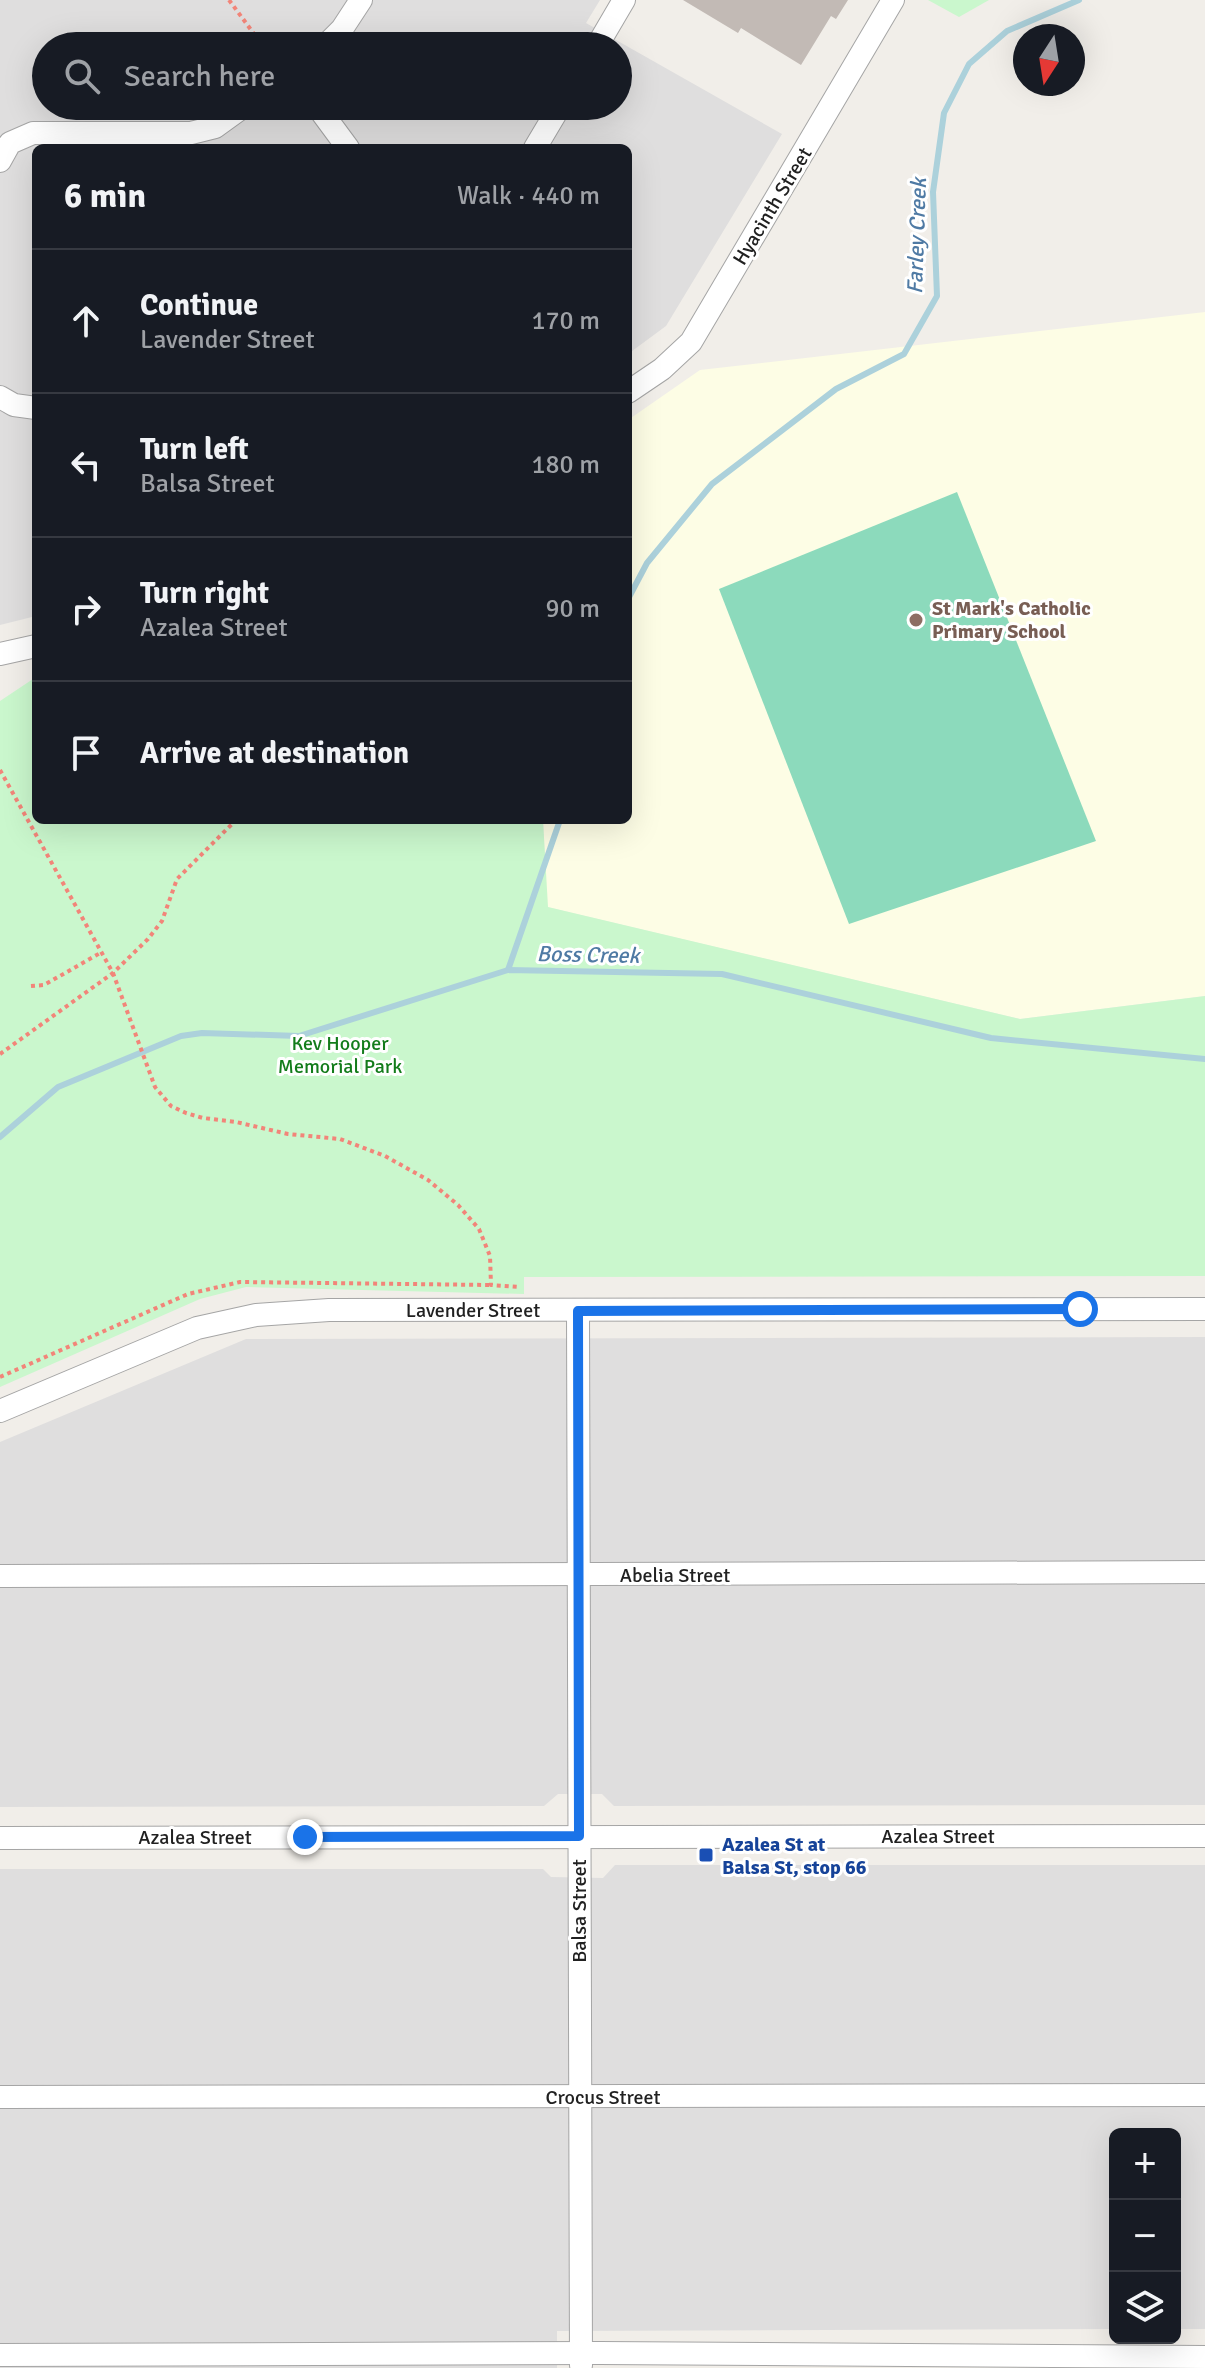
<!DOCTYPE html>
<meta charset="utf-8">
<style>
:root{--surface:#171b24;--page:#20242c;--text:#f1f3f6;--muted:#9ea1a6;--line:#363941}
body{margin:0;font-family:Signika,sans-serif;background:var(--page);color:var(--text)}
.controls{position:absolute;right:24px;bottom:24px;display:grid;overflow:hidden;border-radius:12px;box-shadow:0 8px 32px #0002}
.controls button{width:72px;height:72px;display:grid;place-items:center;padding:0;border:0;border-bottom:2px solid var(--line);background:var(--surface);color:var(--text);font:40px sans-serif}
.compass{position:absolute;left:1013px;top:24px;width:72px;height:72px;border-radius:50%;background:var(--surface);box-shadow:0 8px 32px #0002;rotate:192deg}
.stop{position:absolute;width:24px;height:24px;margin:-18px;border:6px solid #1a73e8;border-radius:50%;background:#fff}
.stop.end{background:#1a73e8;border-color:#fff;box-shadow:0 2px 8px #0008}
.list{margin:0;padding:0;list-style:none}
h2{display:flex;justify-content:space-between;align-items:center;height:104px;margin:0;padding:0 32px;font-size:34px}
h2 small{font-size:26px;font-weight:400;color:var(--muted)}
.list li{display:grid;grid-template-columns:52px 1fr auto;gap:24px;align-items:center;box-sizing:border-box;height:144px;padding:0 32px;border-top:2px solid var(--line)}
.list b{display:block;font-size:30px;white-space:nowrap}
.list p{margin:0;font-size:26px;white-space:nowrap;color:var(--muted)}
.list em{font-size:26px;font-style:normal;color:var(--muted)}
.icon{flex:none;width:44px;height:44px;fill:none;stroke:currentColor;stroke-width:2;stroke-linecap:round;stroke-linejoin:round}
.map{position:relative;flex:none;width:1205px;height:2368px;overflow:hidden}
.search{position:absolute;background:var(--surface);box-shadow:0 8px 32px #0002;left:32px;top:32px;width:600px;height:88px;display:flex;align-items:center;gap:20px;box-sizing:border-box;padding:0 28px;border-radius:44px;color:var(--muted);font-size:30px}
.panel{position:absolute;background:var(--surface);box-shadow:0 8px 32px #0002;left:32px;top:144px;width:600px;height:680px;border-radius:12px}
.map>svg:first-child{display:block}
.residential{fill:#dfdede;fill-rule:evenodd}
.education{fill:#fdfde5}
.park{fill:#caf7cd}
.pitch{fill:#8cdabc}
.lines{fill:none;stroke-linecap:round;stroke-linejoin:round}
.stream{stroke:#acd1db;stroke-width:6}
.building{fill:#c2bab5}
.minor-casing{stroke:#a5a5a5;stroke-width:24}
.path{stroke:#f28579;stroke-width:4;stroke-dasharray:4 4;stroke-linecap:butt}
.minor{stroke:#fff;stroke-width:22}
.route{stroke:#1a73e8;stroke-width:10}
.education-dot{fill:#8d6e63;stroke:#fff;stroke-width:3}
.transit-dot{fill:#1a4fb4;stroke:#fff;stroke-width:3}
.labels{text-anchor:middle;stroke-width:6;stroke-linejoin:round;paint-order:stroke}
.street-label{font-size:20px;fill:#212121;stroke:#fff}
.education-label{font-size:20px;font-weight:bold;fill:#785e54;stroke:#fff;text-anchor:start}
.park-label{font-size:20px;fill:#137c1b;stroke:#fff}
.transit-label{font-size:20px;font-weight:bold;fill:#164399;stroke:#fff;text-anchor:start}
.water-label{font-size:22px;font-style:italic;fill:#4f7aa4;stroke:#fff}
</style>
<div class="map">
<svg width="1205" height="2368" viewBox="0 0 1205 2368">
<rect width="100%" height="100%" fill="#f1eee9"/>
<!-- residential -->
<g class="residential">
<path d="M 0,0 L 600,0 L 586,23 L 782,134 L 666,326 L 628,354 L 628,148 L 36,148 L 36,616 L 0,625 ZM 46,46 L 618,46 L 618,106 L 46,106 Z"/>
<polygon points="1205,1337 1205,1805 614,1806 602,1794 558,1794 544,1806 0,1807 0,1442 246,1339"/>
<polygon points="615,1865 1205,1865 1205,2329 1175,2329 1175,2134 1115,2134 1115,2329 557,2331 557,2368 0,2368 0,1869 543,1869 551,1877 603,1878"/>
</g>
<!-- education -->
<polygon class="education" points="1205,312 1205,996 1020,1019 547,907 543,820 628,820 628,420 700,370"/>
<!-- park -->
<g class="park">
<polygon points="928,0 989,0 959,17"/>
<polygon points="36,677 36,820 543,820 548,907 1020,1019 1205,996 1205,1276 524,1277 524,1294 246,1287 200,1299 0,1387 0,701"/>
</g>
<!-- pitch -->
<polygon class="pitch" points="957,492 1096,841 849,924 719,589"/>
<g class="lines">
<!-- stream -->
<g class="stream">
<polyline points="628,599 647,563 712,484 836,389 904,354 937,296 933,192 944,113 969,64 1007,31 1079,0"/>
<polyline points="508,970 560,820"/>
<polyline points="0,1137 58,1087 181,1036 202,1033 299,1036 508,970 722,974 991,1038 1205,1059"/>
</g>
</g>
<!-- building -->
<polygon class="building" points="683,0 848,0 836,19 831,16 801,65 741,28 738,33"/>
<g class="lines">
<!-- minor casing -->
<g class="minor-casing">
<g id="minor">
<polyline points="325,46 342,29 361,0"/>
<polyline points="597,46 624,0"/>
<polyline points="317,106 348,148"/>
<polyline points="535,148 560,106"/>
<polyline points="0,161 10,143 33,133 191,133 215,127 244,106"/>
<polyline points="628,392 662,369 691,342 893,0"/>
<polyline points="0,397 14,405 36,408"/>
<polyline points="0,654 36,646"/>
<polyline points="578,1311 581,2365"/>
<polyline points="0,1411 197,1328 256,1315 329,1310 1205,1309"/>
<polyline points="0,1576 1205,1572"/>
<polyline points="0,1838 1205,1836"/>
<polyline points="0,2097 1205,2095"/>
<polyline points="0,2355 599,2353 1205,2357"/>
</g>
</g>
<!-- path -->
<g class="path">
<polyline points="229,0 263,46"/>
<polyline points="0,770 113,973 155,1087 171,1106 186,1113 203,1118 236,1122 288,1134 340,1139 385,1156 428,1180 458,1205 479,1229 490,1256 491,1285 519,1287"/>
<polyline points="31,986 44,985 102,952"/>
<polyline points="0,1054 113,973 148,939 162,921 177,879 236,820"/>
<polyline points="0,1377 188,1294 240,1282 491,1285"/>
</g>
<!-- minor -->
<use href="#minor" class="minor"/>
</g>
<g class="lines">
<!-- route -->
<polyline class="route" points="305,1837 579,1836 578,1311 1080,1309"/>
</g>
<!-- markers -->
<circle class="education-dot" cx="916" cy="620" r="8"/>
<rect class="transit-dot" x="698" y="1847" width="16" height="16" rx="4"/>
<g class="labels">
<!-- street labels -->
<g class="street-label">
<text transform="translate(772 206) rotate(-59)" y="7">Hyacinth Street</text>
<text x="473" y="1317">Lavender Street</text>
<text x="675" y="1582">Abelia Street</text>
<text x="938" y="1843">Azalea Street</text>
<text x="195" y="1844">Azalea Street</text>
<text transform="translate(579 1911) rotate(-90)" y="7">Balsa Street</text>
<text x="603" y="2104">Crocus Street</text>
</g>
<!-- education labels -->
<g class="education-label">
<text x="932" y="615">St Mark's Catholic<tspan x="932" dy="23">Primary School</tspan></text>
</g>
<!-- park labels -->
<g class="park-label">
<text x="340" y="1050">Kev Hooper<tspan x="340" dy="23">Memorial Park</tspan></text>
</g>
<!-- transit labels -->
<g class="transit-label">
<text x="722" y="1851">Azalea St at<tspan x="722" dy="23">Balsa St, stop 66</tspan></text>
</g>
<!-- water labels -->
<g class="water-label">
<text transform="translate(916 236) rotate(-88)" y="8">Farley Creek</text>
<text transform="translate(588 954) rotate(1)" y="8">Boss Creek</text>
</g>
</g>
</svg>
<div class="controls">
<button>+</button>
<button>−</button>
<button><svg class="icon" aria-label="layers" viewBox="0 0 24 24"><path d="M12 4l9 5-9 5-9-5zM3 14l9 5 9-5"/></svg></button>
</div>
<svg class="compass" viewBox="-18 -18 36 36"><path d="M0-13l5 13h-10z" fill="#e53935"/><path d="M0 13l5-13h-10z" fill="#9ea1a6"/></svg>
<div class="stop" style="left:1080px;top:1309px"></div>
<div class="stop end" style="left:305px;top:1837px"></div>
<div class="search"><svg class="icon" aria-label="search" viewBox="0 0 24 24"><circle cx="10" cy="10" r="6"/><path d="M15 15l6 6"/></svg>Search here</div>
<section class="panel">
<h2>6 min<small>Walk · 440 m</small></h2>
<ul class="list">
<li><svg class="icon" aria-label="ahead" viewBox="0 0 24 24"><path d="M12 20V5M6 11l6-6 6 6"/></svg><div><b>Continue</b><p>Lavender Street</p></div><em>170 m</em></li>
<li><svg class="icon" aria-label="left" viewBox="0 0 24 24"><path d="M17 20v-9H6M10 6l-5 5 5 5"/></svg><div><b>Turn left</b><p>Balsa Street</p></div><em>180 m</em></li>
<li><svg class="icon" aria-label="right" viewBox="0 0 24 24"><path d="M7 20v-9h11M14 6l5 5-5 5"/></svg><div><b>Turn right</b><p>Azalea Street</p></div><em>90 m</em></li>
<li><svg class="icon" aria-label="arrive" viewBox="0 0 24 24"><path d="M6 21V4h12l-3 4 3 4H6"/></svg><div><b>Arrive at destination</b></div></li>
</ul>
</section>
</div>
